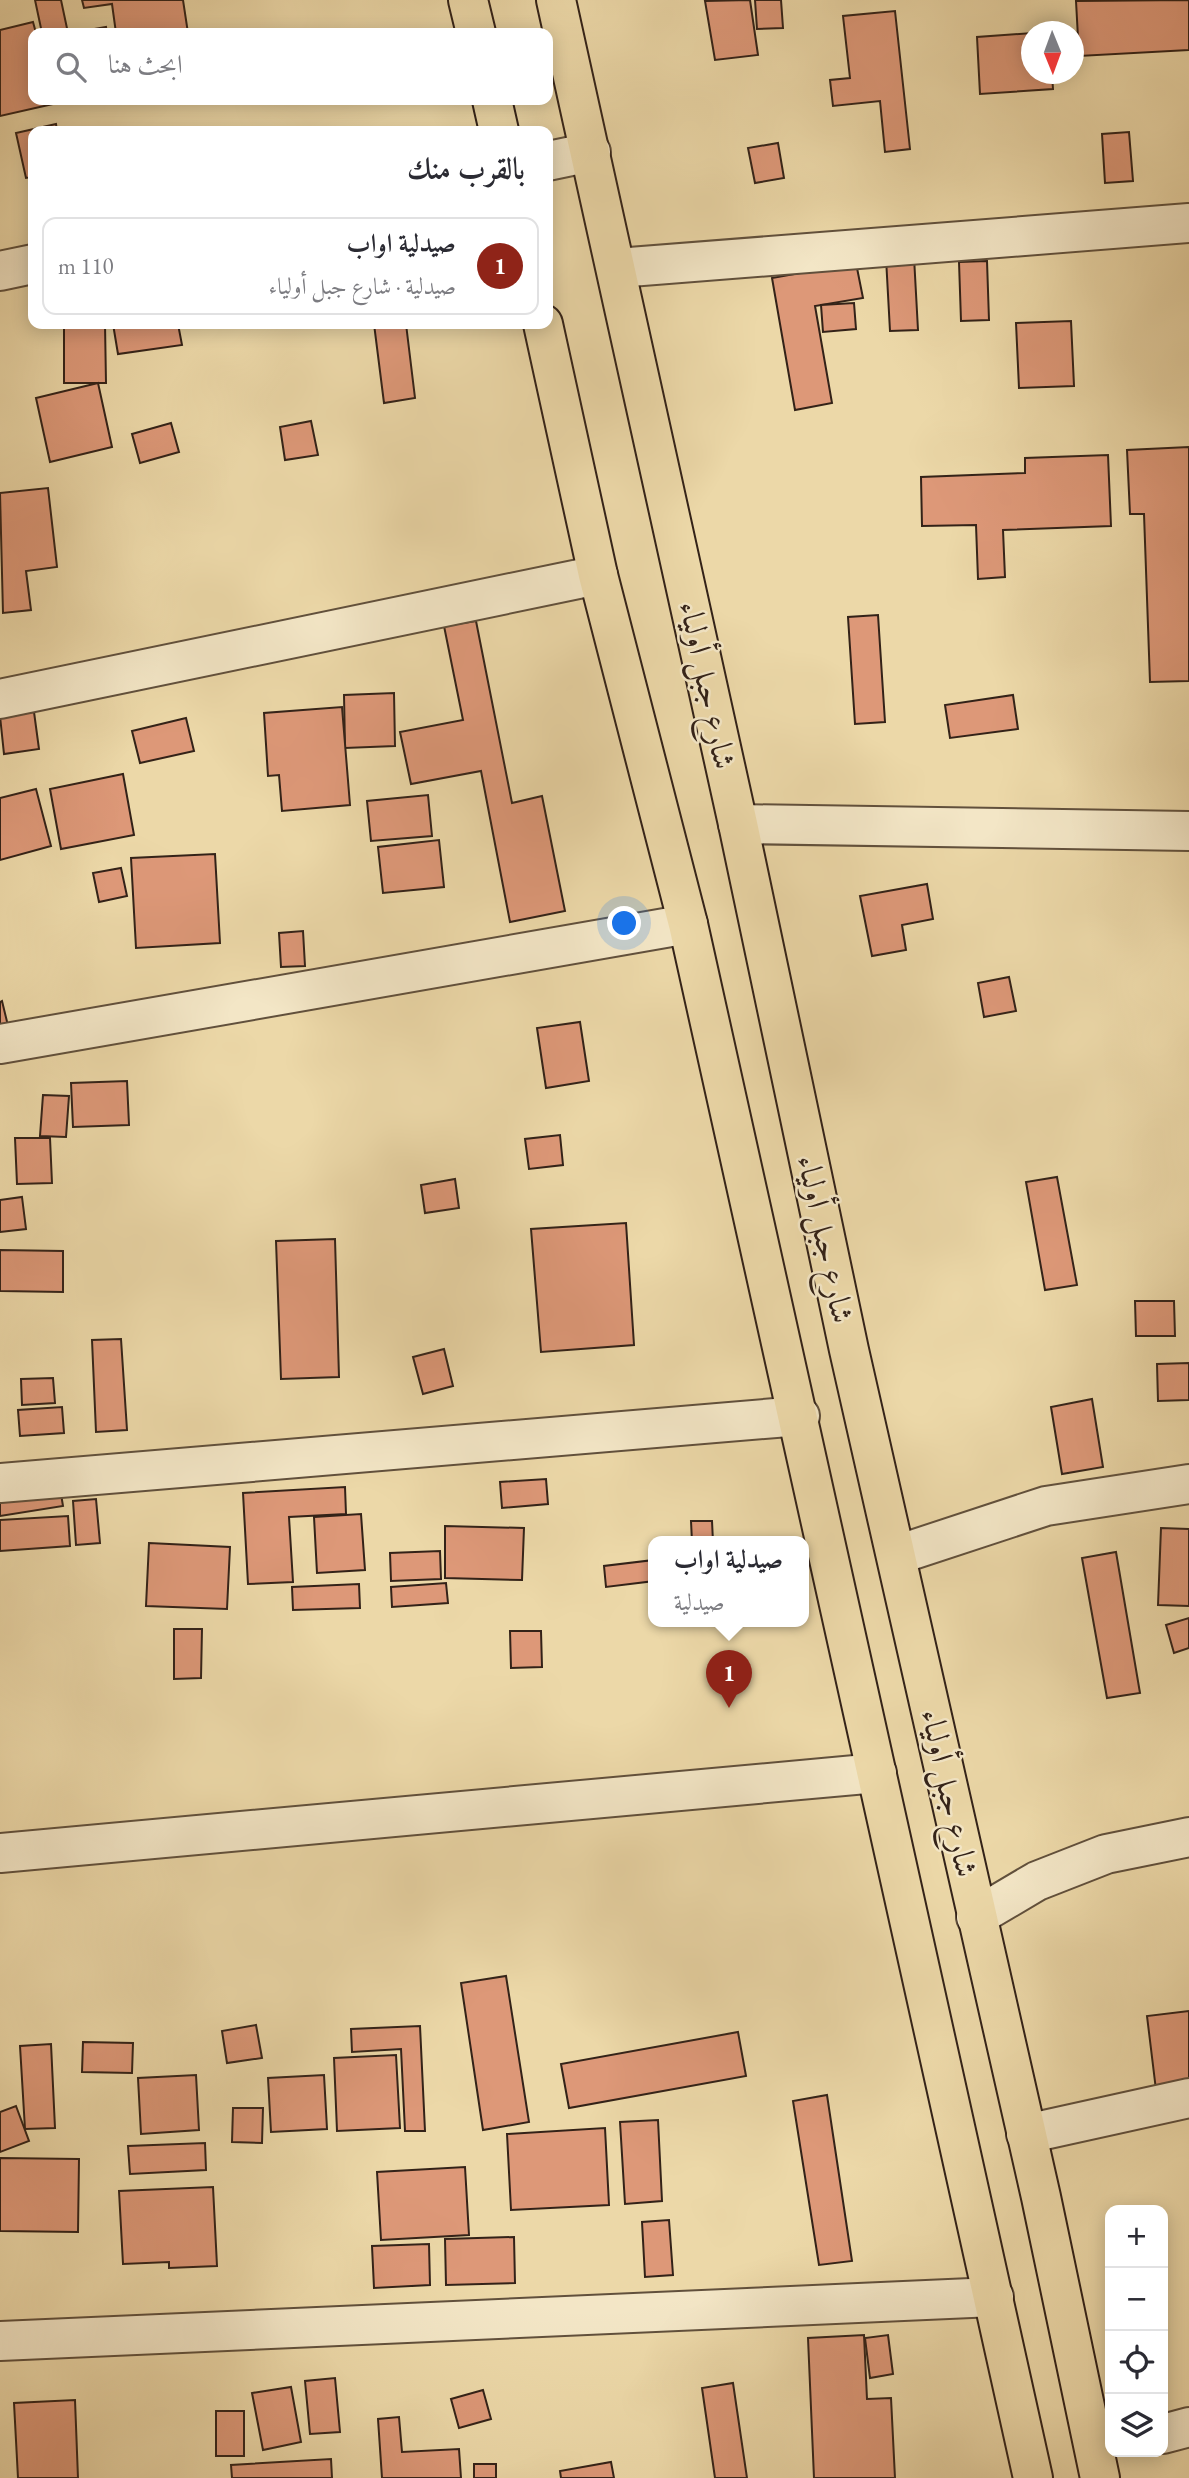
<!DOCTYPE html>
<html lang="ar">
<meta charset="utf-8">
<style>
:root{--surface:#fff;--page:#f7f7f7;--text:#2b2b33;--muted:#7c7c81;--line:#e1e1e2;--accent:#8f2418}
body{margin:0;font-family:"EB Garamond",Amiri,serif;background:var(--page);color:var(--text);direction:rtl}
.controls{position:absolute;right:21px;bottom:21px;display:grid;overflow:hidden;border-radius:14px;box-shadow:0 4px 18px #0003}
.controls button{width:63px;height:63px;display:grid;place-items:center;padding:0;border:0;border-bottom:2px solid var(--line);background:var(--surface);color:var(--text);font:35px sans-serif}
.compass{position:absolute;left:1021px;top:21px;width:63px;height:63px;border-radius:50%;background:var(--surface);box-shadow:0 4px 18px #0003;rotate:179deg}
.you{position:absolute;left:625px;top:924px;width:24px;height:24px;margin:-18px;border:5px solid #fff;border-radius:50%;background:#1a73e8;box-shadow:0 0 0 10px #1a73e833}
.badge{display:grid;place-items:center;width:46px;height:46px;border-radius:50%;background:var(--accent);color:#fff;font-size:23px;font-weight:700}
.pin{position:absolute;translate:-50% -58px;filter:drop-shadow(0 2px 4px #0008)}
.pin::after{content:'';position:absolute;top:37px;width:24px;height:21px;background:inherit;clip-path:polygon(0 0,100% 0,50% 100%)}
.popup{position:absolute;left:648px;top:1536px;width:161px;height:91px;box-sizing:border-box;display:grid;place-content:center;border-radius:14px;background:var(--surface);filter:drop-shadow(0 2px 5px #0005);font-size:23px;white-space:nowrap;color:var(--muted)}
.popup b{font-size:26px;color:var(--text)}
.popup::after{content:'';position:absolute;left:50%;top:100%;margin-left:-14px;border:14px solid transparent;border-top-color:var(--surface)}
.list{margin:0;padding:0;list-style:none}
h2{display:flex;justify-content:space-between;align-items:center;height:91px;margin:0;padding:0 28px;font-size:30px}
h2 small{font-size:23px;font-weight:400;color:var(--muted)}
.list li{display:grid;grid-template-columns:46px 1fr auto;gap:21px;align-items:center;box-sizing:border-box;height:98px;margin:0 14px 14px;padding:0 14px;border:2px solid var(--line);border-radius:14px}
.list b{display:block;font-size:26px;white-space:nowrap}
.list p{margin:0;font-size:23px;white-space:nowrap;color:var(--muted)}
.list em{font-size:23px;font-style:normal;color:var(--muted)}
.icon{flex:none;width:38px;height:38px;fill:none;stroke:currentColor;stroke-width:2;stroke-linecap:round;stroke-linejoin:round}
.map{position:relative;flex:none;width:1189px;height:2478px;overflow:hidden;direction:ltr}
.search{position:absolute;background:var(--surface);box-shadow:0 4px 18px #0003;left:28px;top:28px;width:525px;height:77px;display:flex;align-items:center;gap:18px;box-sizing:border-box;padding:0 24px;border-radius:14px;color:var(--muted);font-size:26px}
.panel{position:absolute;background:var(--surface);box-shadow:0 4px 18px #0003;left:28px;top:126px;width:525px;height:203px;border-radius:14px;direction:rtl}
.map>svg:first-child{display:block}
.building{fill:#dd9878;stroke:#332218;stroke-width:2}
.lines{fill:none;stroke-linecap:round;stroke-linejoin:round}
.minor-casing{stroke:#61503c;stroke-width:42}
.primary-casing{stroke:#332218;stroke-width:42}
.minor{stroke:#f3e6c6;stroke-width:38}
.primary{stroke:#ecd8a8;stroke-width:38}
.labels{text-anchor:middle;stroke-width:5;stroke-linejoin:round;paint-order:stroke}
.street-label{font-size:32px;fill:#332218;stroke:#f3e6c6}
</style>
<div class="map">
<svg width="1189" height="2478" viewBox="0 0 1189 2478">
<rect width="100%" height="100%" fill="#ecd8a8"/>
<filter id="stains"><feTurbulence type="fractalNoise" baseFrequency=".00286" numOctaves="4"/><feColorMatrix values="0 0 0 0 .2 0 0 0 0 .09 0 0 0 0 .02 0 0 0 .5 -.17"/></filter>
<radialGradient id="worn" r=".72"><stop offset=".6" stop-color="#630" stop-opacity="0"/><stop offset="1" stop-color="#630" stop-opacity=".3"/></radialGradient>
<!-- building -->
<g class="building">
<polygon points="35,0 61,0 68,33 42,33"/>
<polygon points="82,0 183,0 188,33 116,33 112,4 84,8"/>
<polygon points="750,0 758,55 715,60 705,1"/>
<polygon points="755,0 781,0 783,28 757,29"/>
<polygon points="1189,0 1189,50 1079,56 1076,1"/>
<polygon points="895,11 910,149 885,152 880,101 833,106 830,80 850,78 843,16"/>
<polygon points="33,22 36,33 33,33 33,100 52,100 53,104 0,116 0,30"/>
<polygon points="106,27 107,33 77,33 77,32"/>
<polygon points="1032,33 1032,74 1052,74 1053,89 980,94 977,37"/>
<polygon points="56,124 57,131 33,131 33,177 26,178 16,133"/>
<polygon points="1129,132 1133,181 1105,183 1102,134"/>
<polygon points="778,143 784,178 755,183 748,148"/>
<polygon points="914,257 918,330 890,331 886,258"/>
<polygon points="987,261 989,320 961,321 959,262"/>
<polygon points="856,263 863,298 815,306 832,403 795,410 772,278"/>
<polygon points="854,303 856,329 823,332 821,305"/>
<polygon points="1071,321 1074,386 1019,388 1016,323"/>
<polygon points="64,324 105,324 106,383 64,383"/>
<polygon points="113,324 178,324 182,345 118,354"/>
<polygon points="374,324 406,324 415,398 384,403"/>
<polygon points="98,383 112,447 50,462 36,398"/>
<polygon points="311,421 318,455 285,460 280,427"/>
<polygon points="171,423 179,452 140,463 132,434"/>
<polygon points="1189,447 1189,681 1150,682 1144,514 1130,514 1127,450"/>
<polygon points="1108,455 1111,526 1003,530 1005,577 978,579 976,525 922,526 921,477 1025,473 1025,458"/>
<polygon points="48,488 57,567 26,571 31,610 3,613 0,493"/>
<polygon points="878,615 885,722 855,724 848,617"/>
<polygon points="476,621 512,803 542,796 565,911 510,922 481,771 411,784 400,732 463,720 444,626"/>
<polygon points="394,693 395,746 345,748 344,695"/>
<polygon points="1013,695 1018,729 950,738 945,705"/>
<polygon points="342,707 350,805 282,811 279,775 268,776 264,713"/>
<polygon points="34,712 39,749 4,754 0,716"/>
<polygon points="186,718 194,751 140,763 132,731"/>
<polygon points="123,774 134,835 61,849 50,789"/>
<polygon points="36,789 51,846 0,860 0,798"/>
<polygon points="428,795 432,836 371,841 367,801"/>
<polygon points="439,840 444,887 383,893 378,847"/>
<polygon points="215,854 220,943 136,948 131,858"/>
<polygon points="121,868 127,896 99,902 93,873"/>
<polygon points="927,884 933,919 902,925 906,950 872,956 860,896"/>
<polygon points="303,931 305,966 281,967 279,933"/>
<polygon points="1009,977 1016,1011 984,1017 978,983"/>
<polygon points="2,1001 10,1034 0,1036 0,1002"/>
<polygon points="580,1022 589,1081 546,1088 537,1028"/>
<polygon points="127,1081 129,1125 73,1127 71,1083"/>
<polygon points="43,1095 69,1096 66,1137 40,1136"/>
<polygon points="560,1135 563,1165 529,1169 525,1139"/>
<polygon points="15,1138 50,1138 52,1183 17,1184"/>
<polygon points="1057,1177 1077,1285 1045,1290 1026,1182"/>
<polygon points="455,1179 459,1208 425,1213 421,1185"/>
<polygon points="22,1197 26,1229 0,1232 0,1200"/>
<polygon points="626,1223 634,1345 541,1352 531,1229"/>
<polygon points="335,1239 339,1377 281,1379 276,1241"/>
<polygon points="0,1250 63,1251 63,1292 0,1291"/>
<polygon points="1135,1301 1174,1301 1175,1336 1136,1336"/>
<polygon points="121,1339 127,1430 96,1432 92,1340"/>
<polygon points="444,1349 453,1386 423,1394 413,1357"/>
<polygon points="1189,1363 1189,1400 1158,1401 1157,1364"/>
<polygon points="53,1378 55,1403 22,1405 21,1379"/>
<polygon points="1092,1399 1103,1467 1062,1474 1051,1407"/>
<polygon points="62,1407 64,1433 20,1436 18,1410"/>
<polygon points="546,1479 548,1504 502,1508 500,1482"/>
<polygon points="59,1482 63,1506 0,1516 0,1492"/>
<polygon points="345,1487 346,1514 289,1517 293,1582 248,1584 243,1493"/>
<polygon points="96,1499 100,1543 76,1545 73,1501"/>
<polygon points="361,1514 365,1570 317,1573 314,1517"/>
<polygon points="68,1516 70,1546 0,1551 0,1520"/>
<polygon points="691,1521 712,1521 713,1542 692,1542"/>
<polygon points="445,1526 524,1528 522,1580 445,1578"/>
<polygon points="1161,1528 1189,1529 1189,1606 1158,1605"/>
<polygon points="149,1543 230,1547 227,1609 146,1606"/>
<polygon points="440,1551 441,1579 391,1581 390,1553"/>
<polygon points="1116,1552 1140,1693 1107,1698 1082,1558"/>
<polygon points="654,1560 654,1581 606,1587 604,1566"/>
<polygon points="446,1583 448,1603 392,1607 391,1587"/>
<polygon points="359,1584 360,1608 293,1610 292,1587"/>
<polygon points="1189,1618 1189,1648 1174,1653 1166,1625"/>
<polygon points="174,1629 202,1629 201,1678 174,1679"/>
<polygon points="510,1631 541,1631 542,1667 511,1668"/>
<polygon points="506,1976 529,2122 483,2130 461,1983"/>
<polygon points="1189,2011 1189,2086 1156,2090 1147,2016"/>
<polygon points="256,2025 262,2058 227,2063 222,2031"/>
<polygon points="420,2026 425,2131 405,2131 401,2049 352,2052 351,2029"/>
<polygon points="738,2032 746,2076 569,2108 561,2064"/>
<polygon points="83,2042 133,2043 132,2073 82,2072"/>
<polygon points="51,2044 55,2128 25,2129 20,2046"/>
<polygon points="396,2055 400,2128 337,2131 334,2058"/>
<polygon points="196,2075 199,2130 141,2134 138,2078"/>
<polygon points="324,2075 327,2129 271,2132 268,2078"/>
<polygon points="827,2095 852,2261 819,2265 793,2101"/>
<polygon points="16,2106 29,2141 0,2152 0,2112"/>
<polygon points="233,2108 263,2108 262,2143 232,2142"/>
<polygon points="658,2120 662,2201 625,2204 620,2122"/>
<polygon points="605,2128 609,2205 511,2210 507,2134"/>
<polygon points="205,2143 206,2170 130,2174 128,2146"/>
<polygon points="0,2158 79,2159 78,2232 0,2231"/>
<polygon points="465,2167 469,2235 381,2240 377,2172"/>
<polygon points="213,2187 217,2266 169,2268 169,2262 123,2264 119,2191"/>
<polygon points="669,2220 673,2275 645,2277 642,2222"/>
<polygon points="514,2237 515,2283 446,2285 445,2239"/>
<polygon points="429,2244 430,2285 374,2288 372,2246"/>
<polygon points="864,2335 867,2399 891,2398 895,2478 814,2478 808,2338"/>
<polygon points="888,2335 893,2374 870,2378 865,2338"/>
<polygon points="335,2378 340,2432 310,2434 305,2381"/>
<polygon points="733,2383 747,2478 715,2478 702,2388"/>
<polygon points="291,2387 301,2442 263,2450 252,2393"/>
<polygon points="483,2390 491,2419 459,2428 451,2399"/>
<polygon points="75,2400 78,2478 18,2478 14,2403"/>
<rect x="216" y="2411" width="28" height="45"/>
<polygon points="399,2417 402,2452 459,2449 461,2478 382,2478 378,2419"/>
<polygon points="331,2459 332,2478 232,2478 231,2465"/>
<polygon points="611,2462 614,2478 561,2478 560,2471"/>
<rect x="474" y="2464" width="22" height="14"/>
</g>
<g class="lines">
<!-- minor casing -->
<g class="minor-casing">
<g id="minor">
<polyline points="548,161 591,152"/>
<polyline points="617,268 1189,223"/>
<polyline points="0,271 33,264"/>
<polyline points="0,699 598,575"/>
<polyline points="738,824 1189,831"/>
<polyline points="0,1044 688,924"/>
<polyline points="0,1483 800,1416"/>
<polyline points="897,1555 1046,1506 1189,1484"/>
<polyline points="0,1853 877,1773"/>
<polyline points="976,1917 1037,1881 1106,1854 1189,1837"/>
<polyline points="1026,2134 1189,2098"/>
<polyline points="0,2341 994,2297"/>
<polyline points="1163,2434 1189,2427"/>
</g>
</g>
<!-- primary casing -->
<g class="primary-casing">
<g id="primary">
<polyline points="468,0 476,33"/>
<polyline points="556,0 738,824 849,1350 1041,2197 1100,2478"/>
<polyline points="492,100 499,131"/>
<polyline points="543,324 598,575 688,924 1033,2478"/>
</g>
</g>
<!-- minor -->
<use href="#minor" class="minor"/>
<!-- primary -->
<use href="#primary" class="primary"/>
</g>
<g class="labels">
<!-- street labels -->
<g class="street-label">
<text transform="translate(708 685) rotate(78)" y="11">شارع جبل أولياء</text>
<text transform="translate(826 1239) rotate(78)" y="11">شارع جبل أولياء</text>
<text transform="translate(950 1793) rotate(78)" y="11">شارع جبل أولياء</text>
</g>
</g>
<rect width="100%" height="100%" filter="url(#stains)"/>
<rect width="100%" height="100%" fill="url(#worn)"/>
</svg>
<div class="controls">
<button>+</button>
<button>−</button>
<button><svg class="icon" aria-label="locate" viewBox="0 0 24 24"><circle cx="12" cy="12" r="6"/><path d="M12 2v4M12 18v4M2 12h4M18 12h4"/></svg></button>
<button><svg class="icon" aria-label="layers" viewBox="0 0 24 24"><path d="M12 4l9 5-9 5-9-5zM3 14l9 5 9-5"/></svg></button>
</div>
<svg class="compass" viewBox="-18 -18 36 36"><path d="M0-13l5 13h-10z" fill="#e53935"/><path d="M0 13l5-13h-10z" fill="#7c7c81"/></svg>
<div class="you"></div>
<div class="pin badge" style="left:729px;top:1708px">1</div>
<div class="popup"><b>صيدلية اواب</b>صيدلية</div>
<div class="search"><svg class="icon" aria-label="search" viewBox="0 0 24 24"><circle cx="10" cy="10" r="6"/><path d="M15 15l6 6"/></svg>ابحث هنا</div>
<section class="panel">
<h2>بالقرب منك<small></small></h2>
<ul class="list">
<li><span class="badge">1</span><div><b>صيدلية اواب</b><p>صيدلية · شارع جبل أولياء</p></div><em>110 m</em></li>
</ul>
</section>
</div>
